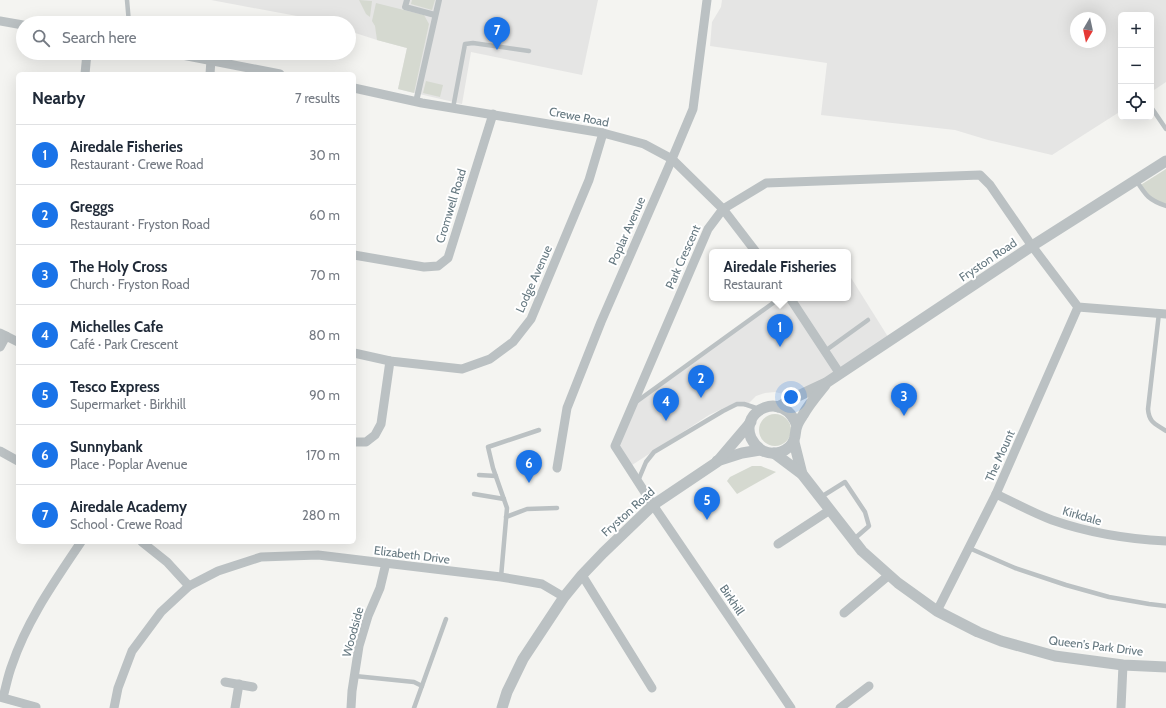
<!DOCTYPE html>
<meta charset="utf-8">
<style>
:root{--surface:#fff;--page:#f6f6f7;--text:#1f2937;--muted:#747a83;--line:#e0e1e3;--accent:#1a73e8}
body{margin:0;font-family:Cabin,sans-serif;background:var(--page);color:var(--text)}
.controls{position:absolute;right:12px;top:12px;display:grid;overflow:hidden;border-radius:6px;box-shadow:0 4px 16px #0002}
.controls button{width:36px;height:36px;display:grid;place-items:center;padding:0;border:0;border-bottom:1px solid var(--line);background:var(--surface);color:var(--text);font:20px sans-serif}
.compass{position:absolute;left:1070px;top:12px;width:36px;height:36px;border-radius:50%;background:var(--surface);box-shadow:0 4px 16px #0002;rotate:189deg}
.you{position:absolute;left:791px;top:397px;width:14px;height:14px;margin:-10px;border:3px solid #fff;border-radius:50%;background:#1a73e8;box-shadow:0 0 0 6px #1a73e833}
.badge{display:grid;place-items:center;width:26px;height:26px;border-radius:50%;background:var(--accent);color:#fff;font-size:13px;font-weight:700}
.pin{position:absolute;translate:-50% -33px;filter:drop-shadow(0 1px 2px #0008)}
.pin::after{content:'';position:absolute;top:21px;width:14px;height:12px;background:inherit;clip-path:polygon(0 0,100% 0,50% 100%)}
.popup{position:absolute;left:709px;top:249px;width:142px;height:52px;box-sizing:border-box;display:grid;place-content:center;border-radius:6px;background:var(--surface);filter:drop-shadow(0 1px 3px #0005);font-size:13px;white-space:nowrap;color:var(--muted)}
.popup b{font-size:15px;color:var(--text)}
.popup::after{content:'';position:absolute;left:50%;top:100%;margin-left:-8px;border:8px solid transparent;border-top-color:var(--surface)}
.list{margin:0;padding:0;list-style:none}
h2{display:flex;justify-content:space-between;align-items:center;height:52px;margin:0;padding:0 16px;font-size:17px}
h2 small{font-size:13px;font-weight:400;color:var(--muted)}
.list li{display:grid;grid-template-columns:26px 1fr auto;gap:12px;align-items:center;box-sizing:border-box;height:60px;padding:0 16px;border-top:1px solid var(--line)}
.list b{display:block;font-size:15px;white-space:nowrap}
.list p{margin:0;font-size:13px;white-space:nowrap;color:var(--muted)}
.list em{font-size:13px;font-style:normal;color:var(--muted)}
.icon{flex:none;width:22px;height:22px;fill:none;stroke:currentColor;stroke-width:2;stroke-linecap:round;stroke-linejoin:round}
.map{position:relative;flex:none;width:1166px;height:708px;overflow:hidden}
.search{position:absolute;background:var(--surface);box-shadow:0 4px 16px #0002;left:16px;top:16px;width:340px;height:44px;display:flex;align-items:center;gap:10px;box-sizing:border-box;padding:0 14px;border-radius:22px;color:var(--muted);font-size:15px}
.panel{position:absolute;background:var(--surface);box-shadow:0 4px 16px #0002;left:16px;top:72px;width:340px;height:472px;border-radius:6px}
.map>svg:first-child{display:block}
.built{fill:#e5e5e4;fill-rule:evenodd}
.green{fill:#d5d9d0}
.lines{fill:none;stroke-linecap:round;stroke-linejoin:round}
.service{stroke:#bbc1c3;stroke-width:4.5}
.pedestrian{stroke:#bbc1c3;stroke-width:6}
.minor{stroke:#bbc1c3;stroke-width:9}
.tertiary{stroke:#bbc1c3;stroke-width:11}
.labels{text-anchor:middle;stroke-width:4;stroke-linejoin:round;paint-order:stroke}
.street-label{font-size:12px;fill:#657880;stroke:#fff}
</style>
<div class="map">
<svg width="1166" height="708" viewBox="0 0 1166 708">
<rect width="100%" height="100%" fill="#f4f4f1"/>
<!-- built -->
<g class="built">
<polygon points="211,0 598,0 582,75 471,52 462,104 398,89 407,48 377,40 349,31 349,23 326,23 313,19"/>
<path d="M 722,0 L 1166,0 L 1166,82 L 1151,92 L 1151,15 L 1121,15 L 1121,111 L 1052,155 L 988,140 L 955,130 L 821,115 L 827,63 L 710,46 L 712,22 L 721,7 ZM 1076,18 L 1100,18 L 1100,42 L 1076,42 Z"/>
<polygon points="848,273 890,340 796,397 775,392 765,393 756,396 745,407 728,406 709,415 629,467 615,446 632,405 780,298 848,298"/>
</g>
<!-- green -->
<g class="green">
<polygon points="359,0 372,1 370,17 366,14"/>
<polygon points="412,0 435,0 432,10 411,4"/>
<polygon points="376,3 424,15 429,24 414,93 398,89 407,48 377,40 375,26 372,21"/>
<polygon points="426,81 443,85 440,97 423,93"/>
<polygon points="1166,169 1166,206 1157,203 1139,186"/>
<circle cx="775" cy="430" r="16"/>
<polygon points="752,466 761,466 776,472 737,494 727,481 730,477"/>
</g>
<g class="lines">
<!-- service -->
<g class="service">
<polyline points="127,0 129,23"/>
<polyline points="1151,107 1166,129"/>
<polyline points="453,108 465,44 473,43 529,51"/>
<path d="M 1136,180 C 1146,196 1149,200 1166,206"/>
<path d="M 1159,313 L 1148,409 C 1149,423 1156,424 1166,431"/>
<polyline points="825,351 868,320"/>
<polyline points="636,402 780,298"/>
<polyline points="479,475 496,476"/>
<polyline points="638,481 646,462 654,452 723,411 737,404 744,404 759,409"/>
<polyline points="474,494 504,499"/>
<polyline points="821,497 845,482 865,512 869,526 853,540"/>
<polyline points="506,517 527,509 557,508"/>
<polyline points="969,548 1015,568 1066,585 1109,597 1149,604 1166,606"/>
<polyline points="501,577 507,508 493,468 488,447 539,430"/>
<polyline points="355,676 414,682 422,686"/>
<polyline points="414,708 446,619"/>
</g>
<!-- pedestrian -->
<g class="pedestrian">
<polyline points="407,0 405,7 435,15"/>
<polyline points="416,102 439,0"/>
</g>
<!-- minor -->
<g class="minor">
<polyline points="0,21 23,25"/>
<polyline points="172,53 280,74"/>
<polyline points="85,74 87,53"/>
<polyline points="210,74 211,60"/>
<polyline points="354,88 422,103 603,133 644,144 672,159 723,209 756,252"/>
<polyline points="354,255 424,267 438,266 448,258 493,114"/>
<polyline points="790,298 840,374"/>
<polyline points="0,333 18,342"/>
<polyline points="0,347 6,336"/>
<polyline points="354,353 390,361 462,369 490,359 513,342 531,319 589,180 603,133"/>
<polyline points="354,442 366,442 375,435 381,424 390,361"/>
<polyline points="0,451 18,461"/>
<polyline points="557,468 567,408 601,322 672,159 693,109 707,0"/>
<path d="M 996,494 C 1015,503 1033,513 1052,520 C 1089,533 1127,539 1166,541"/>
<polyline points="142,542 167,562 189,586"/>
<polyline points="778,544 830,510"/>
<polyline points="582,575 652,688"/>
<polyline points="937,611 996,494 1078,307"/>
<polyline points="844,613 889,575"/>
<polyline points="225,682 253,687"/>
<polyline points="0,697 36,707"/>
<path d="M 3,697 C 6,687 8,675 12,665 C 27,620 55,581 81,542"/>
<polyline points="114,708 118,688 132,651 161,612 189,586 218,571 261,557 318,555 501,577 542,584 564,597"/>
<polyline points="235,708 239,684"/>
<polyline points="351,708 352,691 359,646 368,616 380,588 386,563"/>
<polyline points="791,708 653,505 615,446 708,229 723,209 766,183 980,175 990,185 1032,246 1078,307 1166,314"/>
<polyline points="840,708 869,686"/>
<polyline points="1121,708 1123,665"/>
</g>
<!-- tertiary -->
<g class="tertiary">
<polyline points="778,407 796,397 826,383 1032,246 1166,161"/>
<path d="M 797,426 C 784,389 739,410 751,438 C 754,444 758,448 763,451 C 774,456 789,452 794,440 C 796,435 795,430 797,426 C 798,422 801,418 803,415 C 809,404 817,395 825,385"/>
<polyline points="794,442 802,474"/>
<polyline points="774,453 802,474 862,551 898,583 937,611 978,632 1001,641 1055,656 1123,665 1166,667"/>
<polyline points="717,461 742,453 760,450"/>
<polyline points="502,708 507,692 523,659 564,597 582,575 603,553 653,505 717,462 751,422"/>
</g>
</g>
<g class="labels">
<!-- street labels -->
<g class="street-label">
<text transform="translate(579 117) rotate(11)" y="4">Crewe Road</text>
<text transform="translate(451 206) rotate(-73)" y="4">Cromwell Road</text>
<text transform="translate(627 231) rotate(-66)" y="4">Poplar Avenue</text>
<text transform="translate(683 257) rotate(-66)" y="4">Park Crescent</text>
<text transform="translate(988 260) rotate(-34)" y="4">Fryston Road</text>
<text transform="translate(534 279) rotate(-66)" y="4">Lodge Avenue</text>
<text transform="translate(1000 456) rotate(-66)" y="4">The Mount</text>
<text transform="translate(628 512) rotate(-42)" y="4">Fryston Road</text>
<text transform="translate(1082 516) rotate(16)" y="4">Kirkdale</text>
<text transform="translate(412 555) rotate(7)" y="4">Elizabeth Drive</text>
<text transform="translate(732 600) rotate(56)" y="4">Birkhill</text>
<text transform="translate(353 632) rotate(-75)" y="4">Woodside</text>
<text transform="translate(1096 646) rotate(7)" y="4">Queen's Park Drive</text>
</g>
</g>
</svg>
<div class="controls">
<button>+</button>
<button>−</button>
<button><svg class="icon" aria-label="locate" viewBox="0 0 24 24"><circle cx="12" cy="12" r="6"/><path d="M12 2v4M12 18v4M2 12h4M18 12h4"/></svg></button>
</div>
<svg class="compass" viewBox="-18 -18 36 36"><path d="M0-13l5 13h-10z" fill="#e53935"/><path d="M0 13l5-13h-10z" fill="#747a83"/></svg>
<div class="you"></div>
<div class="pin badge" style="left:780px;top:347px">1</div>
<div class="popup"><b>Airedale Fisheries</b>Restaurant</div>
<div class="pin badge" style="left:701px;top:398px">2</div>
<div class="pin badge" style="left:904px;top:416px">3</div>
<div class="pin badge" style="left:666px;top:421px">4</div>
<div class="pin badge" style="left:707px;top:520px">5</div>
<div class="pin badge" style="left:529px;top:483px">6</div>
<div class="pin badge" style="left:497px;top:50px">7</div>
<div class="search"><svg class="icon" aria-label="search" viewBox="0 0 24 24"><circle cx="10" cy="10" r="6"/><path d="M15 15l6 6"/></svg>Search here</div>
<section class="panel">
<h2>Nearby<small>7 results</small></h2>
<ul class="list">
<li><span class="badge">1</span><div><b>Airedale Fisheries</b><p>Restaurant · Crewe Road</p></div><em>30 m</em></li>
<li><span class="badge">2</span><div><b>Greggs</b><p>Restaurant · Fryston Road</p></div><em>60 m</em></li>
<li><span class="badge">3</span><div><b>The Holy Cross</b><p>Church · Fryston Road</p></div><em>70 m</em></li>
<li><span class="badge">4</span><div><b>Michelles Cafe</b><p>Café · Park Crescent</p></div><em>80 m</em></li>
<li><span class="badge">5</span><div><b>Tesco Express</b><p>Supermarket · Birkhill</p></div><em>90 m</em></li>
<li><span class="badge">6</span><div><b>Sunnybank</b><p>Place · Poplar Avenue</p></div><em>170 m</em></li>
<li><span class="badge">7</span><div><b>Airedale Academy</b><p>School · Crewe Road</p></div><em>280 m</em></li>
</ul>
</section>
</div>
